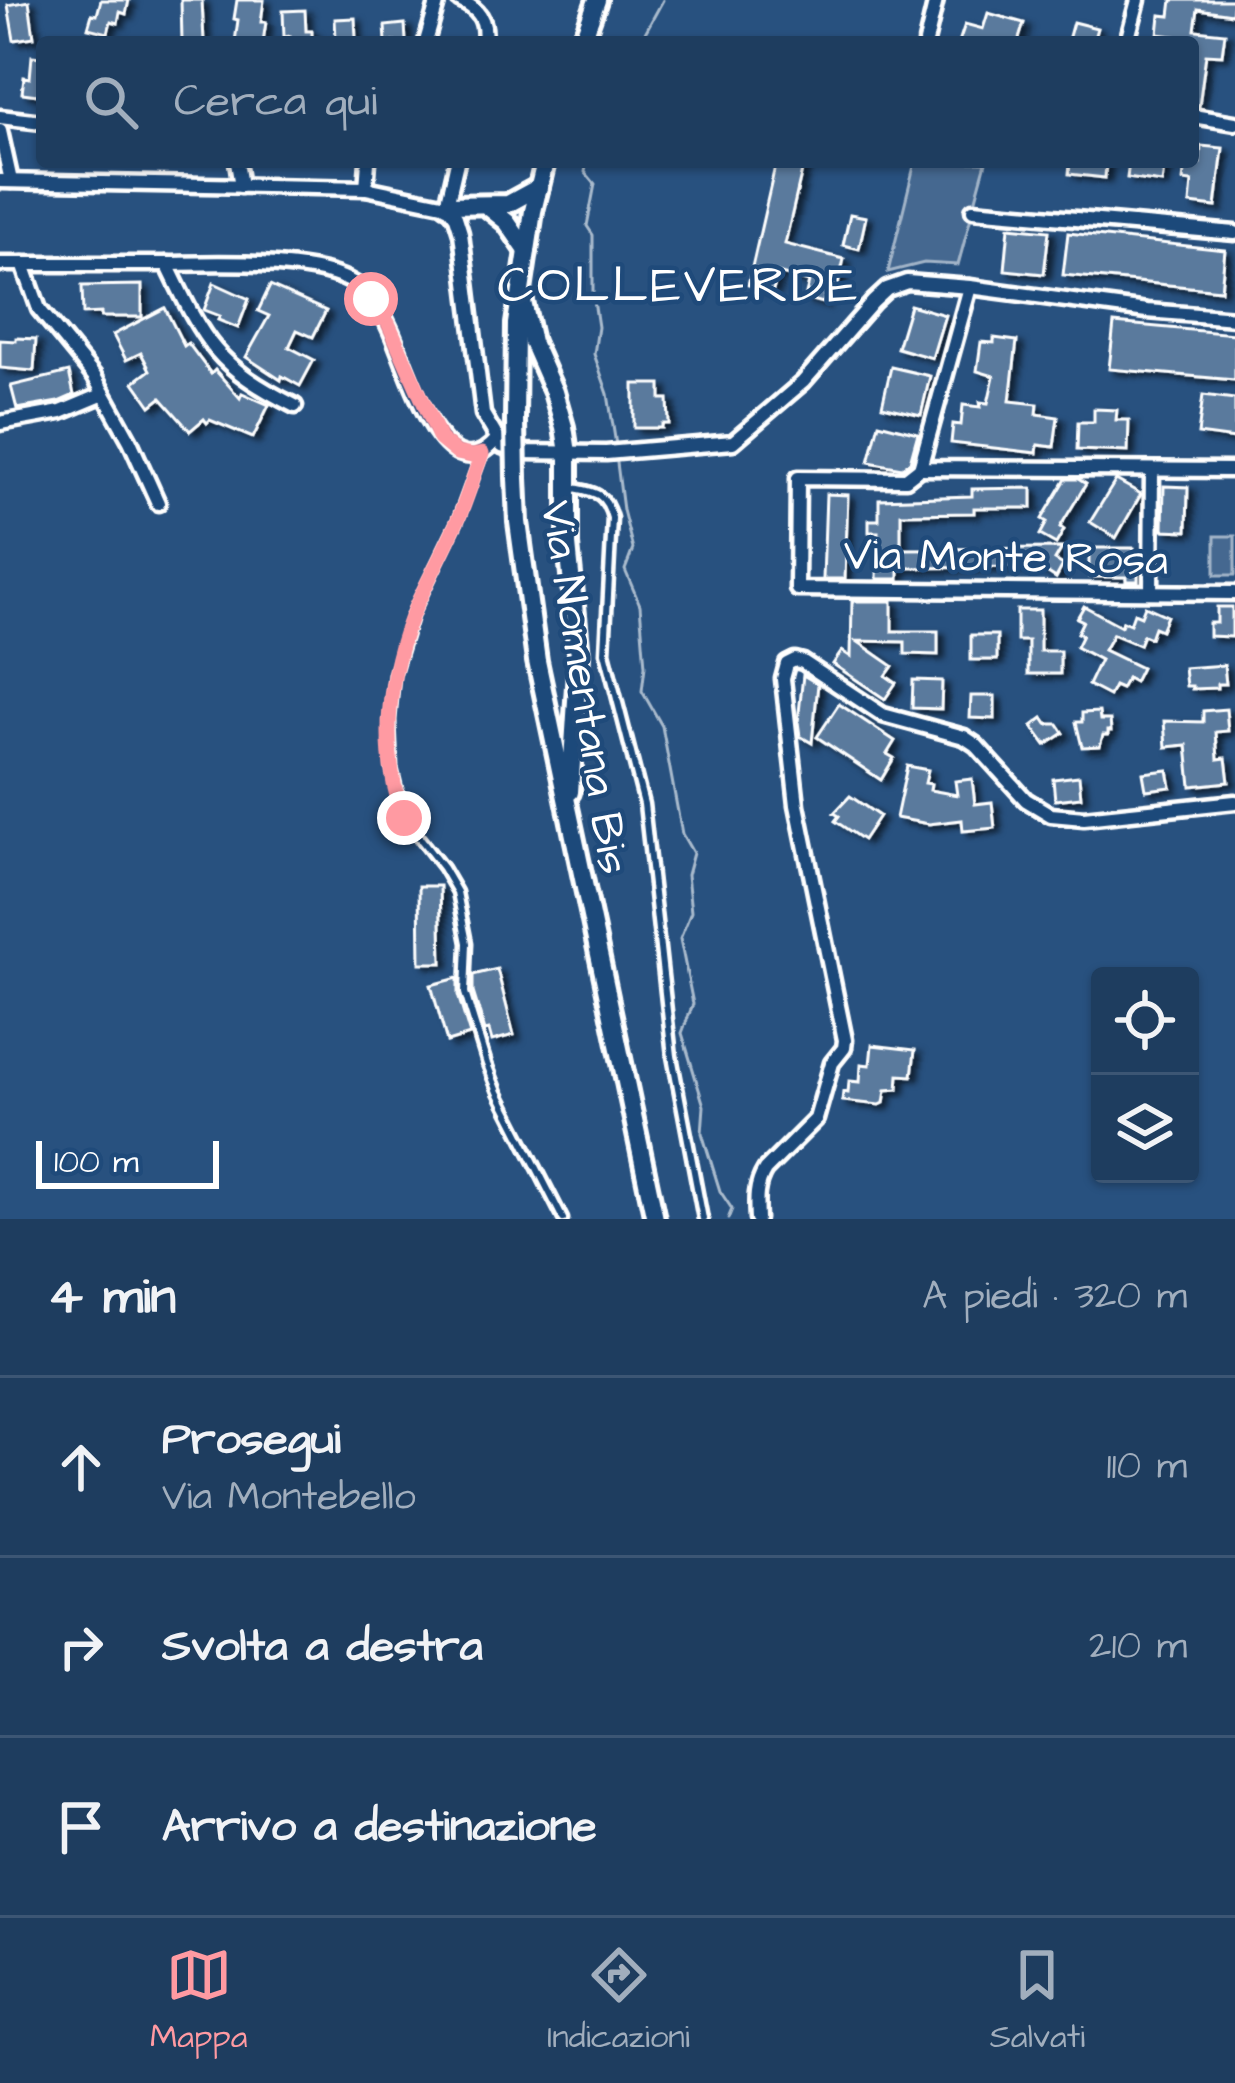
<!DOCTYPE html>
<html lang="it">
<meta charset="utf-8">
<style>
:root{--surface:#1e3d5f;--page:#264465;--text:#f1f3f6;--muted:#a1aebd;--line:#3c5674;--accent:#ff9aa2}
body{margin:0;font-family:"Architects Daughter",sans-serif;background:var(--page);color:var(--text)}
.controls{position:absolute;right:36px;bottom:36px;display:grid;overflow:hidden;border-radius:12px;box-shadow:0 3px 9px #0004}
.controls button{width:108px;height:108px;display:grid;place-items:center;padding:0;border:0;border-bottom:3px solid var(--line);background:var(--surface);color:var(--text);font:60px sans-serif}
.scale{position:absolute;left:36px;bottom:30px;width:183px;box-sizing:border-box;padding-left:12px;border:6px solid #fff;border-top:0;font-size:33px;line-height:42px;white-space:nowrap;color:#fff;-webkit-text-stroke:9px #1f4a7a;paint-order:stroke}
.stop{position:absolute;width:36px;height:36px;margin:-27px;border:9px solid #ff9aa2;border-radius:50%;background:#fff}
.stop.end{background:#ff9aa2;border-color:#fff;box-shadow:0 3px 12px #0008}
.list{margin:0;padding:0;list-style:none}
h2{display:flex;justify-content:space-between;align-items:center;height:156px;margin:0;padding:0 48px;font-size:51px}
h2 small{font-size:39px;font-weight:400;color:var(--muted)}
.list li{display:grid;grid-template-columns:78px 1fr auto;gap:36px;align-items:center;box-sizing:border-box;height:180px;padding:0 48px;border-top:3px solid var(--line)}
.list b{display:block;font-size:45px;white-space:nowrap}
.list p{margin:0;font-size:39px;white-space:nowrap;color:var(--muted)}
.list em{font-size:39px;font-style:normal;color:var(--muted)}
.icon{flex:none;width:66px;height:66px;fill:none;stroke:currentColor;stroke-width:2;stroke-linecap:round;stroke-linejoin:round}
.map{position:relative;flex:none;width:1235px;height:1219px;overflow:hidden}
.search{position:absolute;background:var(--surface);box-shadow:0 3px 9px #0004;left:36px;right:36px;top:36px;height:132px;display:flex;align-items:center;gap:30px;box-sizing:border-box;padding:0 42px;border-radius:12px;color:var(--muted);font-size:45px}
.sheet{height:696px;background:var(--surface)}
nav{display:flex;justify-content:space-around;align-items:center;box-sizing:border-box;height:168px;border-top:3px solid var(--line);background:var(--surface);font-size:33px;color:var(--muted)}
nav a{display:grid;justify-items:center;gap:6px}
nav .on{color:var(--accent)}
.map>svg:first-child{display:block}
.green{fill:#446890;stroke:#a2b4c8;stroke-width:3}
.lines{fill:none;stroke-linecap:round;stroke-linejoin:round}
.stream{stroke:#aabbcd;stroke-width:3}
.building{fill:#5a7a9d;stroke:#fff;stroke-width:3;filter:url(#shadow)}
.lane-casing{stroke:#fff;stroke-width:15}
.street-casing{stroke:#fff;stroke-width:21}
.secondary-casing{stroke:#fff;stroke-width:26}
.lane{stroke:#1f4a7a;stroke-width:6}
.street{stroke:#1f4a7a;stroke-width:12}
.secondary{stroke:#1f4a7a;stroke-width:16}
.secondary-bridge-casing{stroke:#fff;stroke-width:26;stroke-linecap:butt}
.secondary-bridge{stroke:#1f4a7a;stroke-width:16}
.route{stroke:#ff9aa2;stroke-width:15}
.labels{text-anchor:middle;stroke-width:9;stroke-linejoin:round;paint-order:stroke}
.street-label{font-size:45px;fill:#fff;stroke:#1f4a7a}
.quarter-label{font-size:51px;letter-spacing:3px;fill:#fff;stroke:#1f4a7a}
</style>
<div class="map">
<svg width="1235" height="1219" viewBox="0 0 1235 1219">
<defs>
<filter id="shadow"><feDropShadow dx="6" dy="4" stdDeviation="3" flood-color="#0009"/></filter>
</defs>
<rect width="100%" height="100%" fill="#28517f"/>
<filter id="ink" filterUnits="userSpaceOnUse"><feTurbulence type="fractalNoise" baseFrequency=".00833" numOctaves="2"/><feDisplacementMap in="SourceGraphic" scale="24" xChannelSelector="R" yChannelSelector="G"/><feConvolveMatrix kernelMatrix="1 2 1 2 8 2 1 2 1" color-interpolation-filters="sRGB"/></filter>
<g filter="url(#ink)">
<!-- green -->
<g class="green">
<polygon points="915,162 986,162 958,265 924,263 888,272"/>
<rect x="1215" y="536" width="20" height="39"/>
</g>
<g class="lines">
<!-- stream -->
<g class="stream">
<polyline points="640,42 663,0"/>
<polyline points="587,162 585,172 595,184 587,226 593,235 593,294 598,327 594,354 608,394 616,445"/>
<polyline points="617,463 623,510 633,549 625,570 640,605 645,666 642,691 662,726 682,834 693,853 687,875 691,912 680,939 693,1004 682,1033 704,1106 702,1133 720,1191 732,1209 728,1219"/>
</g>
</g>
<!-- building -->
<g class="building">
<polygon points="101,0 129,0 126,14 120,12 118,23 111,21 108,33 88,28 92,14 97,15"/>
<polygon points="181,0 202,0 204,42 182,42"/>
<polygon points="237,0 264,0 261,22 266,22 263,42 235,42 238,20 234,19"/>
<polygon points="1172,0 1234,0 1232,14 1198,9 1195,30 1225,33 1222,55 1206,54 1199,106 1193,106 1193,42 1190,42 1190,38 1158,34 1160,15 1170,16"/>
<polygon points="29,1 34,37 14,40 8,5"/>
<polygon points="305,10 306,31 312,31 312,42 290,42 290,36 284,37 283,11"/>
<polygon points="988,13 1024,23 1018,42 959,42 965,24 983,29"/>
<polygon points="355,18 356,39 336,39 335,19"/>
<polygon points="1073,22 1097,28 1093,42 1068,40"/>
<polygon points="405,24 406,42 386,42 385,26"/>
<polygon points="32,56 42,57 38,95 22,93 24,77 30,78"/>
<polygon points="1201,146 1223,148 1216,207 1190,204 1192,182 1183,181 1185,162 1200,163"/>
<polygon points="776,162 804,162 785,244 844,259 838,285 829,282 823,303 805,298 809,282 778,273 773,291 748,285"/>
<polygon points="1070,162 1106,162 1105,178 1069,174"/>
<polygon points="1129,162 1165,162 1162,183 1127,178"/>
<polygon points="850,214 866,217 859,249 843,245"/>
<polygon points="1009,227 1049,231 1044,274 1005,270"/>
<polygon points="1068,233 1225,250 1221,290 1063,275"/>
<polygon points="214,283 249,299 238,328 218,320 220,316 204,310"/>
<polygon points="142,285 142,317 101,317 101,313 83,314 82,286"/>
<polygon points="270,286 326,311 313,337 297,330 289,347 314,360 300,386 282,376 281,380 246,357 269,316 258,311"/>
<polygon points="910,305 945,315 932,358 897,348"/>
<polygon points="165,308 184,346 188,343 211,374 215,370 240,398 242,393 269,405 253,438 210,420 207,423 204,419 190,431 161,398 151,406 134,382 150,370 141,353 126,360 113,335"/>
<polygon points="1114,323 1235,334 1235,380 1109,369"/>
<polygon points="16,338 36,339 34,371 0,368 0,340 16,341"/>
<polygon points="994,338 1017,341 1010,401 1038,404 1037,414 1058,417 1054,447 1038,445 1037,453 951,443 953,424 961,425 963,405 981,407 980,402 988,403 994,376 977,371 981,342 994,343"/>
<polygon points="891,367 930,376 921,415 882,406"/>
<polygon points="69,372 74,395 58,402 17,409 11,386"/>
<polygon points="634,384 661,384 661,399 668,399 669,424 662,424 662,428 634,428"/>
<polygon points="1203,395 1235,399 1235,439 1198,434"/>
<polygon points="1094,409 1117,410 1116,420 1129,420 1128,452 1077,450 1078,422 1094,422"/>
<polygon points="879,423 918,433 910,462 902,468 869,462"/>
<polygon points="1066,479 1078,479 1086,484 1060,527 1064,530 1056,544 1040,535 1047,522 1042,519"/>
<polygon points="1116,480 1141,494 1116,538 1090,522"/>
<polygon points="1164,486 1188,487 1187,531 1163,530"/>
<polygon points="1032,488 1032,508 974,508 974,513 901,514 901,549 1062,548 1055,560 1063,565 1056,578 1039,567 899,568 899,579 877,579 878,532 869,532 869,520 879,520 879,499 972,496 972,489"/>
<polygon points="826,494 848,495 845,579 823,579"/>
<polygon points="1089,548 1134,548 1134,558 1138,558 1138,581 1126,581 1126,577 1089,577"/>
<polygon points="852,601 892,601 892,631 938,631 938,655 905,654 905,642 857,641 893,666 886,676 896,683 885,699 833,664 842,651 851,657"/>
<polygon points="1084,606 1121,626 1123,621 1130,624 1134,613 1141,616 1145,606 1167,616 1161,630 1154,627 1150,638 1143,635 1139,645 1113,634 1104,650 1141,668 1134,682 1127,678 1121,689 1114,686 1109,696 1088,685 1100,660 1076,647 1082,635 1077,633 1083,621 1077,618"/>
<polygon points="1217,607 1232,607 1232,637 1209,636 1209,623 1217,623"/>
<polygon points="1017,610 1040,610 1040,651 1060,651 1060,674 1028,674 1028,641 1017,641"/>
<rect x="971" y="635" width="26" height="25"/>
<polygon points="1224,665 1226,684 1217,684 1217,688 1192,689 1192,686 1186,686 1184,668"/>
<polygon points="803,675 818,684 812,743 800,736 798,722"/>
<polygon points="913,680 942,681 941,709 912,708"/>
<polygon points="971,696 995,696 995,719 970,718"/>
<polygon points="839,704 895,741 887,754 894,758 881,780 817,737"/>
<polygon points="1226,709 1228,731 1216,732 1218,759 1226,758 1229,782 1191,786 1187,745 1166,747 1164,721 1203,722 1203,711"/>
<polygon points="1099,712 1100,720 1110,720 1111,731 1108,731 1108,735 1103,735 1100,746 1082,747 1076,722 1082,722 1082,713"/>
<polygon points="1043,718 1047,724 1058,724 1064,733 1046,745 1032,726"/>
<polygon points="907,766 928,770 925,783 931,784 930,790 957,795 955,781 972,779 975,804 992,802 995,828 963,831 962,820 929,824 896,818"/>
<polygon points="1168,770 1171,787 1146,790 1143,773"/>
<polygon points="1079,776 1081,797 1055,800 1053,779"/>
<polygon points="850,796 879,816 863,840 835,821 839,816 834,813"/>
<polygon points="419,886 440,886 442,963 420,963"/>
<polygon points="497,969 514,1035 492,1041 489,1030 485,1031 473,992 473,975"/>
<polygon points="458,978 458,995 470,1035 447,1042 431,985"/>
<polygon points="872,1045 915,1050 912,1076 899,1075 898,1089 886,1090 884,1103 880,1105 842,1101 843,1092 848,1093 849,1081 860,1082 861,1064 870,1065"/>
</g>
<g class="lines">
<!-- lane casing -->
<g class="lane-casing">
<g id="lane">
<polyline points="482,454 457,522 413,613 394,675 390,720 392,768 404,818 443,868 457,892 467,943 465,993 487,1064 498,1092 563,1219"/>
<path d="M 569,487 C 594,492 605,491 612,518 L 605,652 L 644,804 L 672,1056 L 703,1219"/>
</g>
</g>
<!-- street casing -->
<g class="street-casing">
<g id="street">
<path d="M 459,0 C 479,9 487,20 484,42"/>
<polyline points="426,42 438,0"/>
<polyline points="926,42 936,0"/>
<polyline points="1127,42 1138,0"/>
<polyline points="1193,116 1235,123"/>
<polyline points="0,117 42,122"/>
<polyline points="0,131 11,181"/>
<polyline points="237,162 241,186"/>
<polyline points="0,181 366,188 447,205 456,217 461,233 483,414 502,446 520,452 606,453 733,442 803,382 873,302 887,289 907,282 970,287 1147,311 1235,318"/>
<polyline points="366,188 368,162"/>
<polyline points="447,205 457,162"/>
<polyline points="973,210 1235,233"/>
<path d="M 0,264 C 52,264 104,264 156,264 C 206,264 313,257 355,284 C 370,294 382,311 389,327 C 406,361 443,503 497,439"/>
<polyline points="23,264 39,309 94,376 130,441 158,503"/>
<path d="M 167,264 C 204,341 215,366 295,406"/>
<polyline points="970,287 920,468 1235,470"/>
<polyline points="0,423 61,412 104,394"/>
<polyline points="920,468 906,479 798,478 797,589 1235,593"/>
<polyline points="1151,592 1152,470"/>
<path d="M 757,1219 C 756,1201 755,1186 765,1170 L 816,1119 L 832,1063 L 844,1048 L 845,1040 L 797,805 L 783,679 L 787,664 L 795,660 L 803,662 L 883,715 L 964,737 L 976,745 L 1026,800 L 1051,815 L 1084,818 L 1235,802"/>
</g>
</g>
<!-- secondary casing -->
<g class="secondary-casing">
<g id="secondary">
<polyline points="582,42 597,0"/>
<polyline points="447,205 508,204 539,187"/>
<polyline points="487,206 507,222 527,251"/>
<polyline points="521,293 532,342 554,392 564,427 568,453 568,545 579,655 570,792"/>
<polyline points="515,421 516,324 533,211 545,162"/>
<polyline points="516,478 518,522 537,661 655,1219"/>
</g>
</g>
<!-- lane -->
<use href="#lane" class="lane"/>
<!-- street -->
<use href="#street" class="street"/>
<!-- secondary -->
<use href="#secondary" class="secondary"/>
<!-- secondary-bridge casing -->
<g class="secondary-bridge-casing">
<polyline id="secondary-bridge" points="515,421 516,478"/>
</g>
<!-- secondary-bridge -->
<use href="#secondary-bridge" class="secondary-bridge"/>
</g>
</g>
<g class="lines" filter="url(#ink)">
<!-- route -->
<path class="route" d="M 371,299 L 388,323 L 440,439 L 457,453 L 472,456 L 482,454 C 473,477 466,502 456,524 C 443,553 428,580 415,608 C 387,670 379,754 404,818"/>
</g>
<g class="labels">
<!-- street labels -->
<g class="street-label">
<text transform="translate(1006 555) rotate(1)" y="16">Via Monte Rosa</text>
<text transform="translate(587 687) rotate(81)" y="16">Via Nomentana Bis</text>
</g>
<!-- quarter labels -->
<g class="quarter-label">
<text x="679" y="301">COLLEVERDE</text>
</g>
</g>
</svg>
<div class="controls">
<button><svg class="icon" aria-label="locate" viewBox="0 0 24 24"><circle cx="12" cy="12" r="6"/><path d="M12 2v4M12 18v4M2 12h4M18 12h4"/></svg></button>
<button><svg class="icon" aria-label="layers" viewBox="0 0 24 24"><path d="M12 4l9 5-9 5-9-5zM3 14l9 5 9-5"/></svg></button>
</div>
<div class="scale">100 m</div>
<div class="stop" style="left:371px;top:299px"></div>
<div class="stop end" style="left:404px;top:818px"></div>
<div class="search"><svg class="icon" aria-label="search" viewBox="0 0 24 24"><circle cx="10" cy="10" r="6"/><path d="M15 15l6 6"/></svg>Cerca qui</div>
</div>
<section class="sheet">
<h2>4 min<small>A piedi · 320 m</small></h2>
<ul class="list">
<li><svg class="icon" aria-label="ahead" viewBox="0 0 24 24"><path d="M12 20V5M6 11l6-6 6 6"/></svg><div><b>Prosegui</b><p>Via Montebello</p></div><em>110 m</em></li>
<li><svg class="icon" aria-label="right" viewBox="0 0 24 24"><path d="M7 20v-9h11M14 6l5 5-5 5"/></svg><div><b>Svolta a destra</b></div><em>210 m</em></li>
<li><svg class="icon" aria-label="arrive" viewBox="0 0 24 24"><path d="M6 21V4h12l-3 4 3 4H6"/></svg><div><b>Arrivo a destinazione</b></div></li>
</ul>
</section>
<nav>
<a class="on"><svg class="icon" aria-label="map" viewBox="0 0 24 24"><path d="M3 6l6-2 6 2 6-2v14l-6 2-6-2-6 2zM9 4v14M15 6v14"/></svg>Mappa</a>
<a><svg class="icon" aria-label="directions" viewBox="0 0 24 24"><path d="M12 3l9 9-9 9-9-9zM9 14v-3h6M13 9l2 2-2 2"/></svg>Indicazioni</a>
<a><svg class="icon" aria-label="saved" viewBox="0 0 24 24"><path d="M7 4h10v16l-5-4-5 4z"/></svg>Salvati</a>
</nav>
